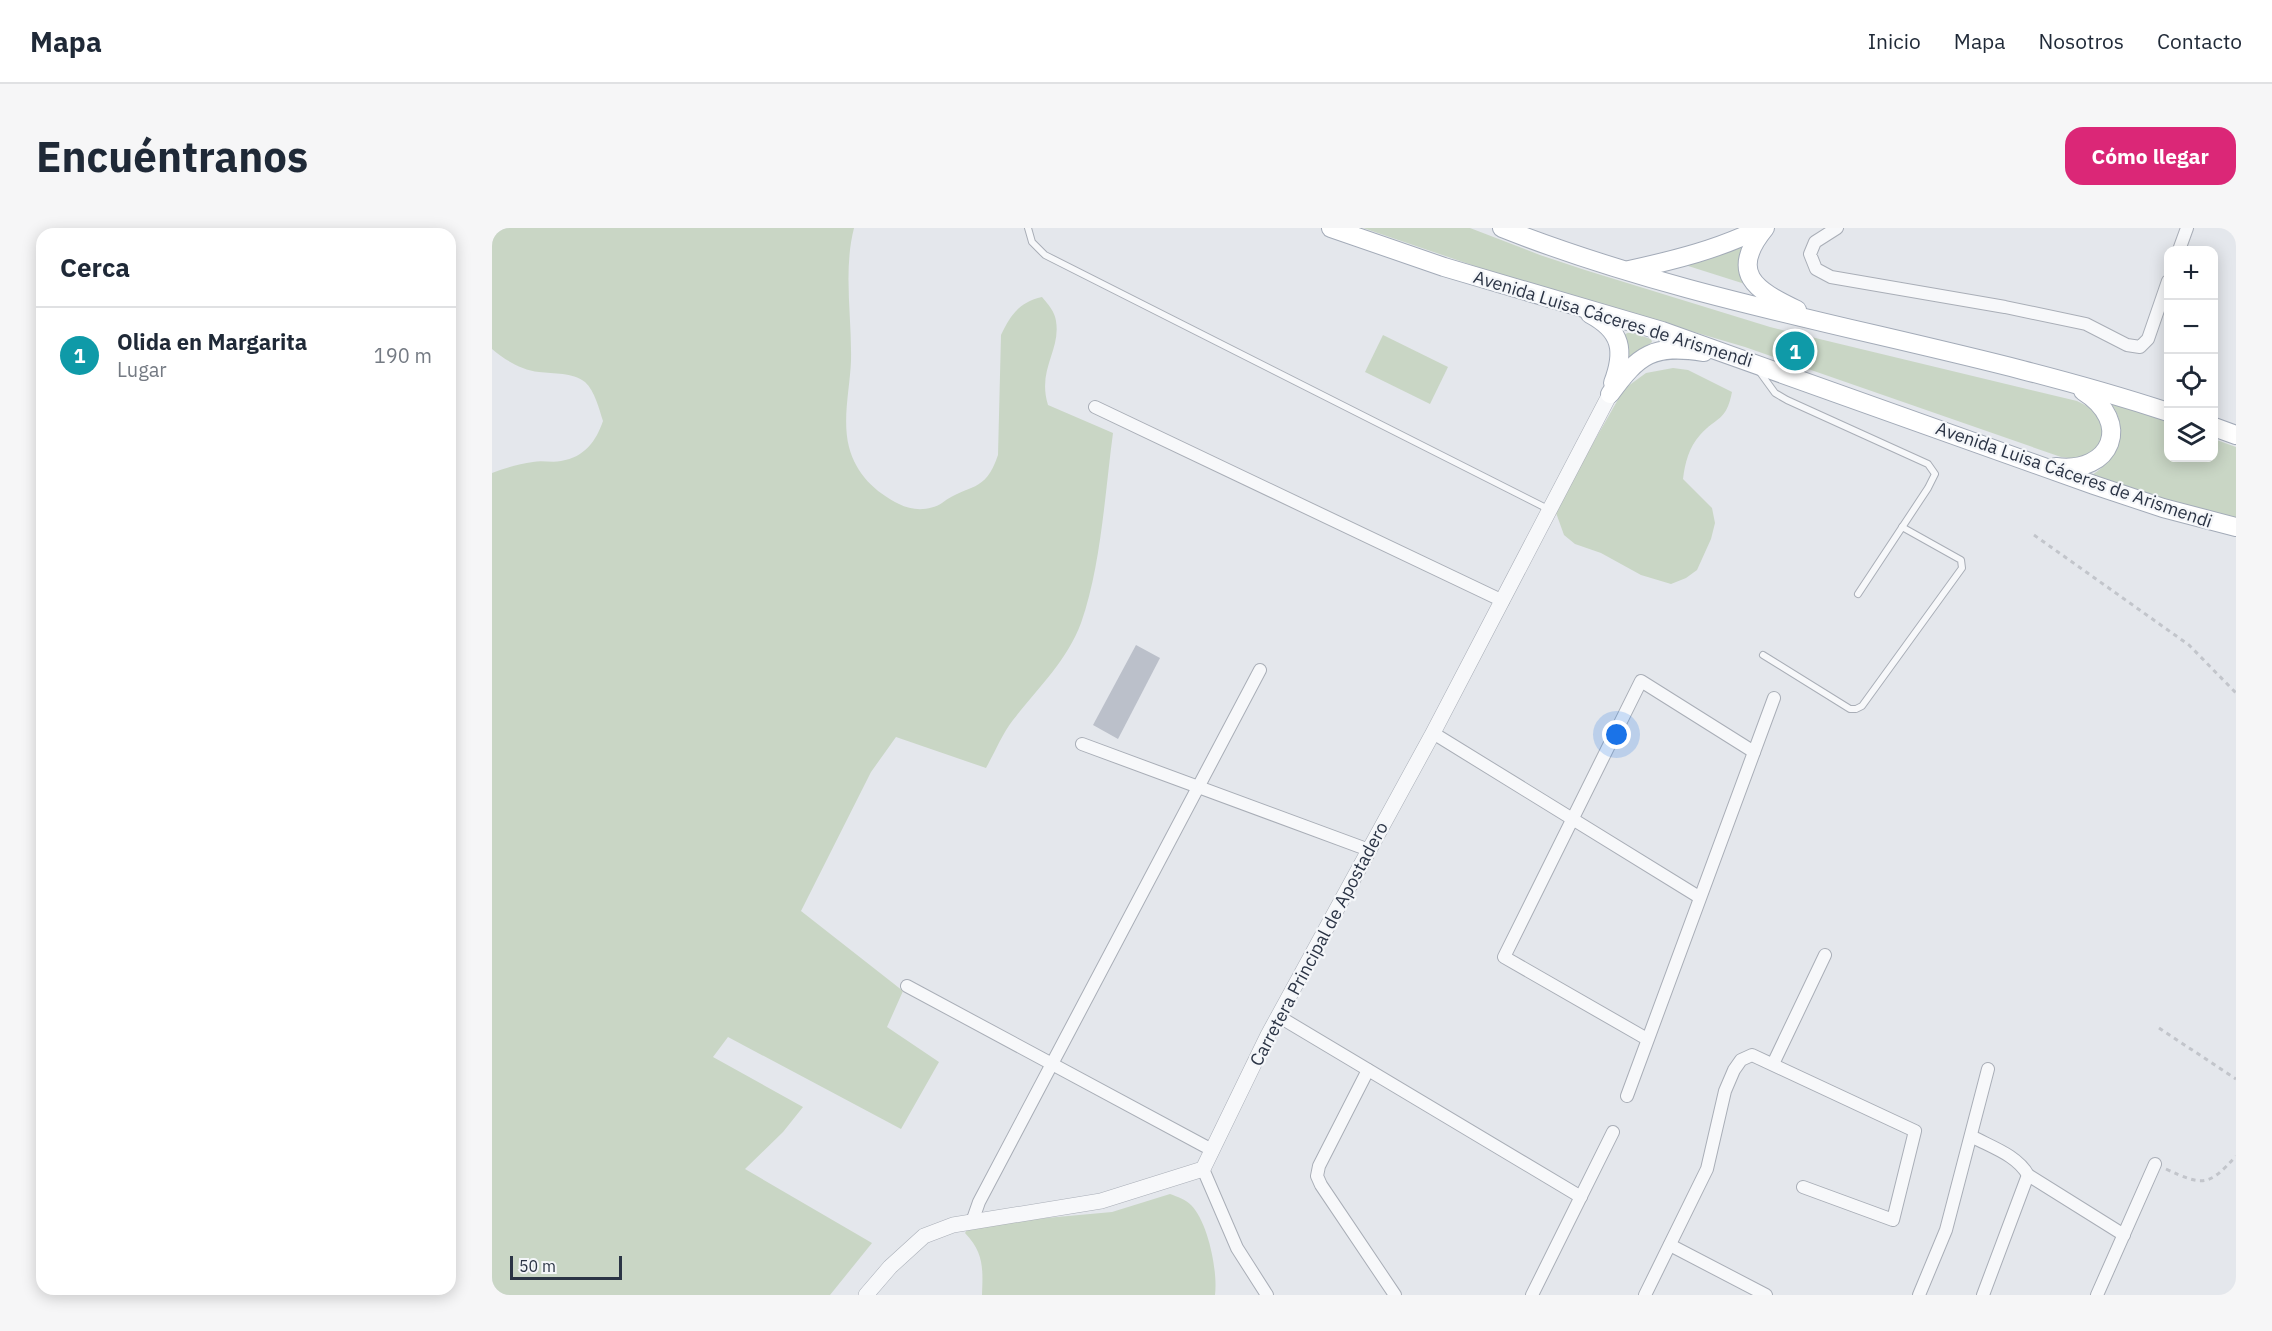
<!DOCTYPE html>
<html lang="es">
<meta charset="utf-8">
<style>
:root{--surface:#fff;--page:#f6f6f7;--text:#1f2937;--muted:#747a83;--line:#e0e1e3;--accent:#db2777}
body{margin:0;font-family:"IBM Plex Sans",sans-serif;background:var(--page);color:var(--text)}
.controls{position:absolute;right:18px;top:18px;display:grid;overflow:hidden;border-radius:12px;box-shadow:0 3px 15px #0003}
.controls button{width:54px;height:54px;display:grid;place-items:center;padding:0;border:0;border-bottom:2px solid var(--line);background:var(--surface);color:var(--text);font:30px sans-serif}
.scale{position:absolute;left:18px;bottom:15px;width:112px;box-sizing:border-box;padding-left:6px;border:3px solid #2b3445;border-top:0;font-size:16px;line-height:21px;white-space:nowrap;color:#2b3445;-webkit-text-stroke:4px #f4f6f9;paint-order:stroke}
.you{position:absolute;left:1125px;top:507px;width:21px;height:21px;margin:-15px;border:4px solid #fff;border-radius:50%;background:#1a73e8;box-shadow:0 0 0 9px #1a73e833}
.badge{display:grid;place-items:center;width:39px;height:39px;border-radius:50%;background:var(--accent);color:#fff;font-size:20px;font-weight:700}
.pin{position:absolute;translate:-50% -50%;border:3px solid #fff;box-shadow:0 2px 6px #0006}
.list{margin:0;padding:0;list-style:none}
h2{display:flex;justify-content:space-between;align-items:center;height:78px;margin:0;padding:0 24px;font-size:26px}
h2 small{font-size:20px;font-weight:400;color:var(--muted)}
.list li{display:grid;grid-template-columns:39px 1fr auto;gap:18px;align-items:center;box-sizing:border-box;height:96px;padding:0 24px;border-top:2px solid var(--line)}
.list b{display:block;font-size:22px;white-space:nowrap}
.list p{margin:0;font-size:20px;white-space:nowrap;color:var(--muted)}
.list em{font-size:20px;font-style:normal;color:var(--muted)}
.icon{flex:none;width:33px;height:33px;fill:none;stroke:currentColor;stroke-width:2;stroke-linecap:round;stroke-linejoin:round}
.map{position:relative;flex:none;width:1744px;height:1067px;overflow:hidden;border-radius:18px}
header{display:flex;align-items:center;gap:36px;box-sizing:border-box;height:84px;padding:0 30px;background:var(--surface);border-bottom:2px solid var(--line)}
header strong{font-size:28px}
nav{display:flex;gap:33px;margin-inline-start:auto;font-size:21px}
.intro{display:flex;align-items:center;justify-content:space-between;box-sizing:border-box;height:144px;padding:0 36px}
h1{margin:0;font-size:42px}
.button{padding:15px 27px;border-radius:18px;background:var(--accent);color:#fff;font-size:21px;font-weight:700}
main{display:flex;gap:36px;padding:0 36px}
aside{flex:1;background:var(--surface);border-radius:18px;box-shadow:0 3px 15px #0003}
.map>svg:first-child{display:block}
.green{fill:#c9d6c5}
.building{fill:#bbc0ca}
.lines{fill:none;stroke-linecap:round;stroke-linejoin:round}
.service-casing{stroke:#a9aeb7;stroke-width:8}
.minor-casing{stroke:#a9aeb7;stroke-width:14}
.tertiary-casing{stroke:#a9aeb7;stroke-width:16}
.primary-casing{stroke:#a3abb8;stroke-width:20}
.path{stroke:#c2c5cb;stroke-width:3;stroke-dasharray:4.5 4.5;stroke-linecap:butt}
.service{stroke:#f7f8fa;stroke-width:6}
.minor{stroke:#f7f8fa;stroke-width:12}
.tertiary{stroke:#f7f8fa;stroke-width:15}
.primary{stroke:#fff;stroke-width:18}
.labels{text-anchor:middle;stroke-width:4.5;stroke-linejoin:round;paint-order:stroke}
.street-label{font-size:18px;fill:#2b3445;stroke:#f4f6f9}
</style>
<header>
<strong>Mapa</strong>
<nav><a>Inicio</a><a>Mapa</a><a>Nosotros</a><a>Contacto</a></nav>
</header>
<div class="intro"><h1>Encuéntranos</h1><a class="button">Cómo llegar</a></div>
<main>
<aside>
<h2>Cerca<small></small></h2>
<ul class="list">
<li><span class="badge" style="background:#0f9aa8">1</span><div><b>Olida en Margarita</b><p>Lugar</p></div><em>190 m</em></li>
</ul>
</aside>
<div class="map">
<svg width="1744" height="1067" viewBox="0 0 1744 1067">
<rect width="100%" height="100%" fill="#e4e7ec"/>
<!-- green -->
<g class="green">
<path d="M 0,0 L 362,0 C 351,43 360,89 359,133 C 358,160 350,192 357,219 C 364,246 383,264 407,276 C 420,283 438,283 450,275 C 477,255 493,266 506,227 L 509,107 C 519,86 528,74 550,69 C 556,76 563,84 564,93 C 569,123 545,141 556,177 L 621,205 C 613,264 609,339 589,395 C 575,433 545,461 521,492 C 510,506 503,524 494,540 L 404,509 L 379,544 L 309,683 L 411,763 L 395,799 L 447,834 L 409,901 L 236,809 L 221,829 L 311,879 L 291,904 L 253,941 L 380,1015 L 338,1067 L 0,1067 L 0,245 C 13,240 27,236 41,234 C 50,232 60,235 69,233 C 93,229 104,213 111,193 C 107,181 103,163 93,154 C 80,144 62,146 47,144 C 29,142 13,132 0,121 Z"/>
<path d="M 871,0 L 978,0 L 1048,27 L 1093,42 L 1278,99 L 1585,173 C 1593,177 1602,181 1607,190 C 1615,203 1608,224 1593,229 C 1585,232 1577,230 1569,229 L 1253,119 L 1015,49 Z"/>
<polygon points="1254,12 1253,56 1193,37"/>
<polygon points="1138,104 1159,111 1160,114 1135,134 1131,107"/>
<polygon points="891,107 956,139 938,176 873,144"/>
<path d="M 1181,140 L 1196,142 L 1240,164 C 1234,194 1225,188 1208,207 C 1197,219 1193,235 1191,251 L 1220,280 L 1223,295 L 1219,311 L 1205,342 L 1194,350 L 1179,356 L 1149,347 L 1109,325 L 1083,316 L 1072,307 L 1063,282 L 1132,161 L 1154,145 Z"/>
<path d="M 1618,175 L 1641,179 L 1676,193 L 1676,230 L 1722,230 L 1722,211 L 1744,219 L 1744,291 L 1685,277 L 1600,247 C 1624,233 1639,198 1618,175 Z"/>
<path d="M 678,966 C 686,969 693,971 699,977 C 716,994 726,1043 723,1067 L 490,1067 C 491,1040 492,1025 473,1005 L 478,997 L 620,984 Z"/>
</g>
<!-- building -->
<polygon class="building" points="644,417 668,430 626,511 601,497"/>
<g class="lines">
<!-- service casing -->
<g class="service-casing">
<g id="service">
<polyline points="536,0 540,14 553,27 1058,282"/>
<polyline points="1267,143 1283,165 1295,172 1436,236 1443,246 1436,260 1366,366"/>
<polyline points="1271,427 1358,481 1364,481 1370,478 1470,340 1469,332 1410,299"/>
</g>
</g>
<!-- minor casing -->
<g class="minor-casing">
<g id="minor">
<polyline points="1345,0 1323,14 1318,26 1324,41 1339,49 1513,79 1594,96 1635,117 1648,119 1656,111 1676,53"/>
<polyline points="1687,22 1695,0"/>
<polyline points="603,179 1011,373"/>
<polyline points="941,505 1207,669"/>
<polyline points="590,516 877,622"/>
<polyline points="415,758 720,922"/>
<polyline points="786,788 1089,969"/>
<polyline points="1155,811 1012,729 1149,453 1262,524"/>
<polyline points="1281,836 1333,727"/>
<polyline points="876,842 827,938 825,948 829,957 903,1067"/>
<polyline points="1135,868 1282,470"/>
<path d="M 1479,908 C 1499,919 1525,927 1536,947 L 1632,1007"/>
<polyline points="711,941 745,1020 775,1067"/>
<polyline points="480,994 487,974 768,442"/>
<polyline points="1178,1017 1274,1067"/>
<polyline points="1040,1067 1121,904"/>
<polyline points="1153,1067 1215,941 1233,863 1242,842 1249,832 1260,827 1423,903 1401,992 1311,959"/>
<polyline points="1427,1067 1454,1002 1496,841"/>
<polyline points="1491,1067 1536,947"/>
<polyline points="1605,1067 1663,936"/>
</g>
</g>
<!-- tertiary casing -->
<g class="tertiary-casing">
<polyline id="tertiary" points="374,1067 398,1039 432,1008 461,997 609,973 711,941 776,807 941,505 1118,166"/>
</g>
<!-- primary casing -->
<g class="primary-casing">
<g id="primary">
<polyline points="839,0 952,39 1170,103 1602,257 1671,280 1744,299"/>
<path d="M 1010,0 C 1225,85 1457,112 1676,184"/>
<path d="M 1273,0 C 1236,45 1263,62 1305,82"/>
<path d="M 1137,42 C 1183,32 1227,21 1269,0"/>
<path d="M 1098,86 C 1130,103 1133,123 1121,155"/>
<path d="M 1118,166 C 1147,126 1161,116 1212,124"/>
<polyline points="1722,199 1744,207"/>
<path d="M 1564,239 C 1620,246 1641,194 1591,163"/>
</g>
</g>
<!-- path -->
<g class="path">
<polyline points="1542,307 1697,417 1744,465"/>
<polyline points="1667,800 1744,851"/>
<path d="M 1674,941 C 1711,958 1716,959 1744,928"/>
</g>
<!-- service -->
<use href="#service" class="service"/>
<!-- minor -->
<use href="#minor" class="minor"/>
<!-- tertiary -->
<use href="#tertiary" class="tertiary"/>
<!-- primary -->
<use href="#primary" class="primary"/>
</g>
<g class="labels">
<!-- street labels -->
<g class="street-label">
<text transform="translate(1121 91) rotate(17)" y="6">Avenida Luisa Cáceres de Arismendi</text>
<text transform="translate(1582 247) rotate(19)" y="6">Avenida Luisa Cáceres de Arismendi</text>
<text transform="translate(827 716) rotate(-62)" y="6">Carretera Principal de Apostadero</text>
</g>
</g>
</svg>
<div class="controls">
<button>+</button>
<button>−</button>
<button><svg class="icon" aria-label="locate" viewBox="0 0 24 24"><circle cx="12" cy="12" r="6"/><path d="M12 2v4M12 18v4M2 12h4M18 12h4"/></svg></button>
<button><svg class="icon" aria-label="layers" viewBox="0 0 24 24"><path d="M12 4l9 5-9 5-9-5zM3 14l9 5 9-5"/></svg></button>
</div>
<div class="scale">50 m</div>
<div class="you"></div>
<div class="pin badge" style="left:1303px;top:123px;background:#0f9aa8">1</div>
</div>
</main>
